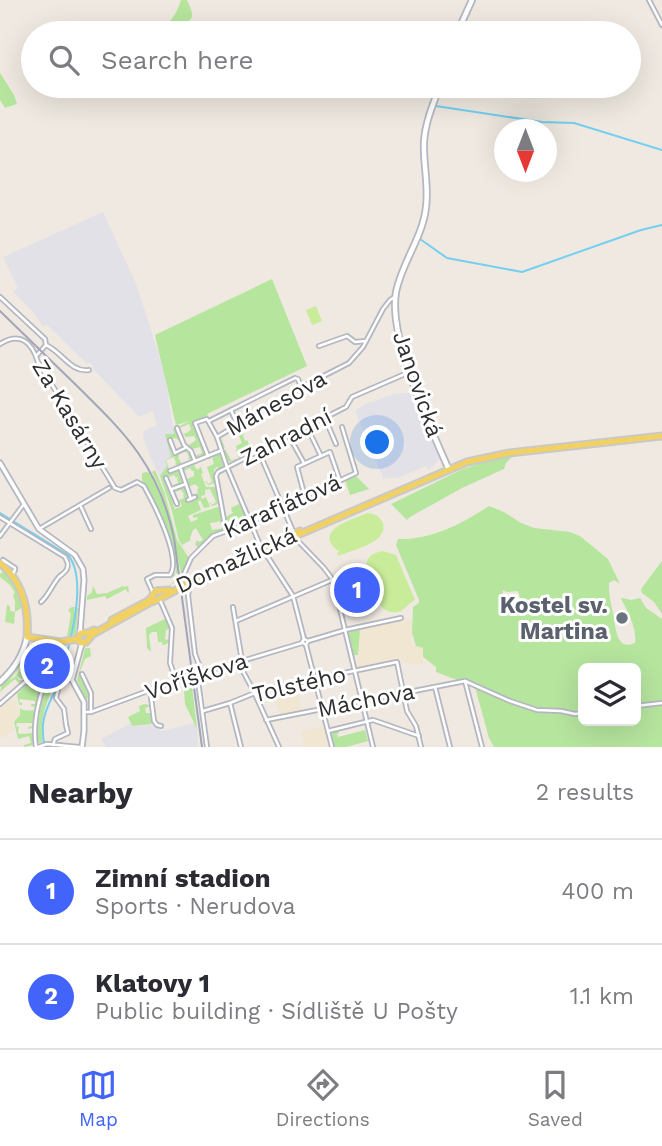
<!DOCTYPE html>
<meta charset="utf-8">
<style>
:root{--surface:#fff;--page:#f7f7f7;--text:#2b2b33;--muted:#7c7c81;--line:#e1e1e2;--accent:#4264fb}
body{margin:0;font-family:"Work Sans",sans-serif;background:var(--page);color:var(--text)}
.controls{position:absolute;right:21px;bottom:21px;display:grid;overflow:hidden;border-radius:10px;box-shadow:0 7px 28px #0002}
.controls button{width:63px;height:63px;display:grid;place-items:center;padding:0;border:0;border-bottom:2px solid var(--line);background:var(--surface);color:var(--text);font:35px sans-serif}
.compass{position:absolute;left:494px;top:119px;width:63px;height:63px;border-radius:50%;background:var(--surface);box-shadow:0 7px 28px #0002;rotate:180deg}
.you{position:absolute;left:378px;top:443px;width:24px;height:24px;margin:-18px;border:5px solid #fff;border-radius:50%;background:#1a73e8;box-shadow:0 0 0 10px #1a73e833}
.badge{display:grid;place-items:center;width:46px;height:46px;border-radius:50%;background:var(--accent);color:#fff;font-size:23px;font-weight:700}
.pin{position:absolute;translate:-50% -50%;border:4px solid #fff;box-shadow:0 2px 7px #0006}
.list{margin:0;padding:0;list-style:none}
h2{display:flex;justify-content:space-between;align-items:center;height:91px;margin:0;padding:0 28px;font-size:30px}
h2 small{font-size:23px;font-weight:400;color:var(--muted)}
.list li{display:grid;grid-template-columns:46px 1fr auto;gap:21px;align-items:center;box-sizing:border-box;height:105px;padding:0 28px;border-top:2px solid var(--line)}
.list b{display:block;font-size:26px;white-space:nowrap}
.list p{margin:0;font-size:23px;white-space:nowrap;color:var(--muted)}
.list em{font-size:23px;font-style:normal;color:var(--muted)}
.icon{flex:none;width:38px;height:38px;fill:none;stroke:currentColor;stroke-width:2;stroke-linecap:round;stroke-linejoin:round}
.map{position:relative;flex:none;width:662px;height:747px;overflow:hidden}
.search{position:absolute;background:var(--surface);box-shadow:0 7px 28px #0002;left:21px;right:21px;top:21px;height:77px;display:flex;align-items:center;gap:18px;box-sizing:border-box;padding:0 24px;border-radius:38px;color:var(--muted);font-size:26px}
.sheet{height:301px;background:var(--surface)}
nav{display:flex;justify-content:space-around;align-items:center;box-sizing:border-box;height:98px;border-top:2px solid var(--line);background:var(--surface);font-size:19px;color:var(--muted)}
nav a{display:grid;justify-items:center;gap:4px}
nav .on{color:var(--accent)}
.map>svg:first-child{display:block}
.industrial{fill:#e3e1e8}
.education{fill:#f0e6d1}
.green{fill:#b6e59e;fill-rule:evenodd}
.pitch{fill:#c9ec9a}
.lines{fill:none;stroke-linecap:round;stroke-linejoin:round}
.stream{stroke:#75cff0;stroke-width:2}
.minor-casing{stroke:#b4b7c1;stroke-width:6}
.tertiary-casing{stroke:#b4b7c1;stroke-width:7}
.secondary-casing{stroke:#b4b7c1;stroke-width:8}
.primary-casing{stroke:#c9c9c9;stroke-width:9}
.minor{stroke:#fff;stroke-width:2.5}
.tertiary{stroke:#fff;stroke-width:3.5}
.secondary{stroke:#fff;stroke-width:4.5}
.primary{stroke:#f2d163;stroke-width:5}
.rail{stroke:#a3a6b8;stroke-width:2}
.worship-dot{fill:#6b7280;stroke:#fff;stroke-width:2.5}
.labels{text-anchor:middle;stroke-width:6;stroke-linejoin:round;paint-order:stroke}
.street-label{font-size:23px;fill:#2e2e2e;stroke:#fff}
.worship-label{font-size:23px;font-weight:bold;fill:#5b616d;stroke:#fff;text-anchor:end}
</style>
<div class="map">
<svg width="662" height="747" viewBox="0 0 662 747">
<rect width="100%" height="100%" fill="#efe9e1"/>
<!-- industrial -->
<g class="industrial">
<polygon points="103,212 136,284 164,370 174,434 165,434 171,457 165,460 167,466 160,476 152,461 143,437 144,431 157,425 153,411 139,417 94,370 91,363 86,363 47,325 43,327 34,313 13,292 18,288 3,257"/>
<polygon points="409,393 421,415 440,459 429,470 426,466 398,478 385,478 384,480 355,410 363,406 363,405 394,394"/>
<polygon points="131,723 132,726 156,725 159,730 163,731 194,723 197,729 198,747 106,747 101,739"/>
</g>
<!-- education -->
<g class="education">
<polygon points="408,618 412,621 411,645 423,647 423,665 402,662 401,659 355,667 354,661 357,661 358,658 360,630"/>
<polygon points="297,685 302,711 281,715 275,702 272,690"/>
<polygon points="16,698 19,715 12,722 14,731 7,733 8,736 0,738 0,709 11,699 13,701"/>
<polygon points="324,726 327,747 304,747 301,732"/>
</g>
<!-- green -->
<g class="green">
<path d="M 181,0 L 187,0 C 189,5 193,12 192,17 C 190,23 167,32 161,33 C 155,34 149,33 143,33 C 167,24 172,26 181,0 Z"/>
<polygon points="0,73 14,95 17,104 5,108 0,100"/>
<polygon points="272,279 307,366 207,414 209,419 207,416 195,422 194,427 206,453 205,456 199,455 200,458 196,458 195,456 202,453 200,447 192,449 188,446 196,440 194,436 186,437 186,438 184,434 182,434 187,433 191,429 189,424 175,430 177,434 179,435 177,436 179,439 181,439 179,441 176,438 168,440 172,455 186,450 192,458 190,462 190,459 187,459 189,458 187,452 178,453 179,457 178,458 183,465 177,467 176,464 174,465 176,463 174,457 166,460 170,472 179,470 182,473 180,474 182,479 184,479 184,482 174,488 173,485 178,483 177,479 179,477 176,478 174,475 164,479 165,482 167,482 165,483 166,485 168,487 168,489 170,491 169,491 169,494 172,495 171,498 174,499 172,500 173,503 175,503 173,505 175,509 182,506 180,502 177,501 184,498 183,495 184,494 181,490 175,492 175,490 185,487 187,498 189,498 188,500 189,503 196,500 195,496 192,495 198,493 197,489 199,488 195,484 188,487 187,479 194,476 194,471 192,471 190,468 184,471 184,468 187,468 196,463 194,465 197,470 201,467 203,473 201,474 206,487 216,487 218,504 212,506 210,504 210,502 212,505 216,502 210,489 205,490 205,495 201,496 202,499 206,497 210,507 204,508 200,500 198,502 201,510 188,516 191,522 198,519 197,517 193,518 193,515 218,507 220,507 223,526 221,525 219,520 218,522 210,523 212,530 223,528 223,530 209,537 198,548 195,544 197,540 199,542 203,540 196,528 193,530 190,538 191,540 182,545 190,555 179,541 172,511 160,476 167,466 165,460 171,457 165,434 174,434 173,429 190,421 176,425 155,335"/>
<polygon points="250,418 253,421 251,422 252,425 243,429 242,432 244,433 243,435 245,441 247,440 252,452 229,462 224,453 225,449 231,460 239,458 236,450 237,449 236,446 242,443 237,431 232,433 231,432 230,434 228,434 221,438 225,448 222,447 219,438"/>
<polygon points="218,454 220,455 224,465 219,469 218,467 214,469 215,483 208,485 205,481 206,481 208,484 212,482 207,467 214,464 212,456"/>
<polygon points="512,457 506,463 504,469 462,488 410,517 407,520 391,504 463,469 487,461"/>
<path d="M 155,470 L 164,491 L 177,540 L 189,558 L 184,570 L 181,573 C 173,538 169,504 152,472 Z"/>
<path d="M 146,472 L 150,473 C 166,504 176,538 178,573 L 175,573 L 174,583 L 164,589 L 157,590 L 154,587 L 159,586 L 163,589 L 173,583 L 174,578 L 172,576 L 176,572 C 173,539 159,515 147,486 L 142,481 L 142,473 Z"/>
<polygon points="356,476 369,489 350,495 345,480"/>
<polygon points="239,504 242,507 247,520 229,527 226,517 234,512 232,512 231,508"/>
<path d="M 489,506 L 504,512 L 521,523 L 534,528 L 570,532 L 580,536 L 608,559 L 620,584 L 614,580 L 609,583 C 609,597 611,604 614,618 C 616,630 617,651 635,643 C 637,629 628,611 621,599 L 622,598 L 631,600 L 640,598 L 646,608 L 662,619 L 662,747 L 494,747 L 489,738 L 475,687 L 436,672 L 436,667 L 423,657 L 423,648 L 416,646 L 412,633 L 413,607 L 419,603 L 419,600 L 396,545 L 398,539 C 431,540 462,524 489,506 ZM 503,590 L 507,592 L 518,591 L 520,598 L 519,601 L 512,602 L 503,600 L 502,596 ZM 583,668 L 636,668 L 636,721 L 583,721 Z"/>
<polygon points="662,561 662,614 654,602 642,593 641,589"/>
<polygon points="4,571 17,588 23,607 15,612 14,624 5,622 7,605 10,606 10,611 15,612 15,601 13,595 15,593 10,585 0,577 0,574"/>
<polygon points="93,586 97,594 107,593 123,586 124,587 128,586 129,592 128,593 126,589 107,599 105,596 87,600 87,596 92,592"/>
<polygon points="72,607 75,607 74,613 76,608 78,608 76,634 73,636 74,617 72,636 67,637 71,614 68,610"/>
<polygon points="167,618 170,629 166,630 165,639 169,640 167,644 162,645 162,642 158,642 157,632 152,632 149,635 151,652 147,648 146,628"/>
<polygon points="360,630 358,655 355,655 354,658 347,633 348,632"/>
<polygon points="89,641 85,648 90,648 91,656 85,659 80,671 87,686 91,698 86,699 77,681 85,648 84,647"/>
<polygon points="27,651 27,652 19,668 9,681 16,676 22,665 28,666 27,664 23,663 27,656 28,665 46,673 43,684 38,684 38,682 42,682 42,679 28,674 30,667 29,666 25,680 16,676 19,680 23,680 20,684 15,679 0,692 1,688 0,685 17,668"/>
<path d="M 52,675 L 59,678 C 47,697 39,720 43,743 L 37,742 L 36,733 L 37,732 L 41,705 L 50,677 Z"/>
<polygon points="191,677 197,729 185,704 184,690 180,681"/>
<polygon points="26,685 40,688 36,705 34,707 31,706 31,704 35,704 35,701 20,699 19,702 22,703 22,705 19,705 17,694"/>
<polygon points="144,704 149,705 150,706 145,708 146,713 150,713 152,724 132,726 128,717 140,711 139,706"/>
<path d="M 20,708 C 23,711 28,711 33,710 L 35,712 L 32,728 L 28,729 L 28,727 L 32,726 L 32,723 L 17,723 L 16,726 L 19,727 L 18,732 L 19,734 L 33,733 L 33,745 L 24,747 L 24,745 L 31,743 L 29,736 L 18,739 L 14,722 L 20,715 Z"/>
<polygon points="339,730 339,733 337,734 338,737 365,730 368,741 346,747 334,747 330,734"/>
</g>
<!-- pitch -->
<g class="pitch">
<polygon points="316,306 322,321 312,325 306,310"/>
<path d="M 368,513 C 374,514 378,515 382,521 C 392,542 352,550 338,556 L 337,553 L 340,552 C 310,531 353,519 368,513 Z"/>
<path d="M 383,551 L 396,555 L 415,600 C 408,603 405,611 397,612 C 391,613 385,611 382,607 C 378,603 376,596 374,591 C 368,575 357,555 383,551 Z"/>
</g>
<g class="lines">
<!-- stream -->
<g class="stream">
<polyline points="430,103 430,104"/>
<polyline points="436,106 542,122 574,123 662,150"/>
<polyline points="420,239 447,258 522,272 641,230 662,225"/>
<path d="M 0,513 L 68,555 C 89,580 69,647 61,675 C 52,703 37,715 45,747"/>
</g>
<!-- minor casing -->
<g class="minor-casing">
<g id="minor">
<polyline points="649,0 662,25"/>
<path d="M 0,297 L 45,339 L 46,345 C 62,352 71,373 89,370"/>
<path d="M 0,344 C 21,331 32,343 38,362 L 115,488 L 121,490 L 137,482 L 144,486 C 154,504 182,558 170,575 L 155,575 L 147,579 L 153,593"/>
<polyline points="319,346 347,336 355,342 366,341"/>
<polyline points="37,355 46,345"/>
<polyline points="231,410 295,378 298,379 301,387"/>
<polyline points="325,418 336,444"/>
<polyline points="209,421 231,410 237,424"/>
<polyline points="307,427 321,456 330,452 340,481"/>
<polyline points="177,428 184,445 191,451 195,461"/>
<polyline points="289,436 304,463"/>
<polyline points="170,440 175,453 185,448"/>
<polyline points="259,452 293,531"/>
<polyline points="208,456 195,423 207,419 217,437"/>
<polyline points="170,471 180,467"/>
<polyline points="166,478 177,504"/>
<polyline points="172,489 186,484"/>
<polyline points="305,497 297,467 321,456"/>
<polyline points="191,499 180,467 220,451"/>
<polyline points="188,500 195,497"/>
<polyline points="81,507 91,529"/>
<path d="M 0,517 L 65,557 C 67,562 69,563 67,569 C 65,573 62,574 59,577 C 52,585 49,595 41,602"/>
<polyline points="39,529 109,488"/>
<polyline points="226,531 216,476 218,472 346,407 352,397 405,374"/>
<polyline points="0,536 24,504"/>
<polyline points="300,543 324,568 333,580 373,747"/>
<polyline points="3,560 15,568 15,570 12,575"/>
<polyline points="184,574 191,558 213,536 251,522 356,473 342,427"/>
<polyline points="189,590 188,595 195,654 202,673"/>
<polyline points="160,600 172,628 170,663 176,680"/>
<polyline points="233,607 242,661"/>
<polyline points="236,621 332,580"/>
<polyline points="304,639 293,596 260,545 227,467 217,437 298,389 349,363 363,347 383,309 390,300 396,296"/>
<polygon points="304,639 308,641 306,645 302,642"/>
<polyline points="308,641 345,630 401,618"/>
<polyline points="306,645 332,747"/>
<polyline points="238,662 254,692 279,747"/>
<polyline points="82,674 91,693 91,712"/>
<polyline points="197,674 207,747"/>
<polyline points="465,681 510,701 537,710 561,711 575,714 583,713"/>
<polyline points="465,681 482,747"/>
<polyline points="435,687 450,747"/>
<polyline points="150,689 154,721 157,725 161,726"/>
<polyline points="230,703 241,747"/>
<polyline points="0,704 25,682 43,688"/>
<polyline points="636,706 662,703"/>
<polyline points="203,711 230,703 262,690 397,662 407,711 416,726 421,747"/>
<polyline points="84,712 91,712 191,675 202,673 302,643"/>
<polyline points="266,720 465,681"/>
<polyline points="328,731 373,720 419,736"/>
<polyline points="53,745 55,739 68,733 66,725 64,709 56,698 58,690"/>
<path d="M 36,747 C 32,721 39,696 49,672 L 72,680"/>
<polyline points="38,747 47,744 79,747"/>
</g>
</g>
<!-- tertiary casing -->
<g class="tertiary-casing">
<g id="tertiary">
<polyline points="0,463 39,529 75,555 83,569 84,580 80,632"/>
<polyline points="82,747 84,731 84,702 72,680 82,643"/>
</g>
</g>
<!-- secondary casing -->
<g class="secondary-casing">
<g id="secondary">
<polyline points="457,33 472,0"/>
<path d="M 440,86 C 433,104 425,123 424,142 C 423,164 429,185 426,207 C 423,237 402,262 396,292 C 388,338 430,426 449,470"/>
<path d="M 0,682 C 14,669 23,656 27,637"/>
</g>
</g>
<!-- primary casing -->
<g class="primary-casing">
<g id="primary">
<polyline points="229,562 300,531"/>
<path d="M 0,563 C 23,582 29,609 27,637 L 60,642 L 78,639"/>
<polyline points="158,591 169,590"/>
<polyline points="112,620 148,601 152,597 154,592 158,591"/>
<path d="M 78,639 L 81,643 L 86,642 L 93,634 L 149,603 C 166,598 183,585 200,577 L 467,462 L 509,453 L 662,436"/>
<polyline points="78,639 81,633 88,633 94,630"/>
</g>
</g>
<!-- minor -->
<use href="#minor" class="minor"/>
<!-- tertiary -->
<use href="#tertiary" class="tertiary"/>
<!-- secondary -->
<use href="#secondary" class="secondary"/>
<!-- primary -->
<use href="#primary" class="primary"/>
<!-- rail -->
<path class="rail" d="M 0,311 C 26,336 51,361 77,386 C 127,435 159,467 174,538 L 202,747"/>
</g>
<!-- markers -->
<circle class="worship-dot" cx="622" cy="618" r="7"/>
<g class="labels">
<!-- street labels -->
<g class="street-label">
<text transform="translate(418 384) rotate(71)" y="8">Janovická</text>
<text transform="translate(276 403) rotate(-29)" y="8">Mánesova</text>
<text transform="translate(70 414) rotate(59)" y="8">Za Kasárny</text>
<text transform="translate(286 437) rotate(-27)" y="8">Zahradní</text>
<text transform="translate(282 506) rotate(-24)" y="8">Karafiátová</text>
<text transform="translate(236 560) rotate(-24)" y="8">Domažlická</text>
<text transform="translate(196 676) rotate(-18)" y="8">Voříškova</text>
<text transform="translate(299 684) rotate(-13)" y="8">Tolstého</text>
<text transform="translate(366 700) rotate(-11)" y="8">Máchova</text>
</g>
<!-- worship labels -->
<g class="worship-label">
<text x="608" y="613">Kostel sv.<tspan x="608" dy="26">Martina</tspan></text>
</g>
</g>
</svg>
<div class="controls">
<button><svg class="icon" aria-label="layers" viewBox="0 0 24 24"><path d="M12 4l9 5-9 5-9-5zM3 14l9 5 9-5"/></svg></button>
</div>
<svg class="compass" viewBox="-18 -18 36 36"><path d="M0-13l5 13h-10z" fill="#e53935"/><path d="M0 13l5-13h-10z" fill="#7c7c81"/></svg>
<div class="you"></div>
<div class="pin badge" style="left:357px;top:590px">1</div>
<div class="pin badge" style="left:47px;top:666px">2</div>
<div class="search"><svg class="icon" aria-label="search" viewBox="0 0 24 24"><circle cx="10" cy="10" r="6"/><path d="M15 15l6 6"/></svg>Search here</div>
</div>
<section class="sheet">
<h2>Nearby<small>2 results</small></h2>
<ul class="list">
<li><span class="badge">1</span><div><b>Zimní stadion</b><p>Sports · Nerudova</p></div><em>400 m</em></li>
<li><span class="badge">2</span><div><b>Klatovy 1</b><p>Public building · Sídliště U Pošty</p></div><em>1.1 km</em></li>
</ul>
</section>
<nav>
<a class="on"><svg class="icon" aria-label="map" viewBox="0 0 24 24"><path d="M3 6l6-2 6 2 6-2v14l-6 2-6-2-6 2zM9 4v14M15 6v14"/></svg>Map</a>
<a><svg class="icon" aria-label="directions" viewBox="0 0 24 24"><path d="M12 3l9 9-9 9-9-9zM9 14v-3h6M13 9l2 2-2 2"/></svg>Directions</a>
<a><svg class="icon" aria-label="saved" viewBox="0 0 24 24"><path d="M7 4h10v16l-5-4-5 4z"/></svg>Saved</a>
</nav>
